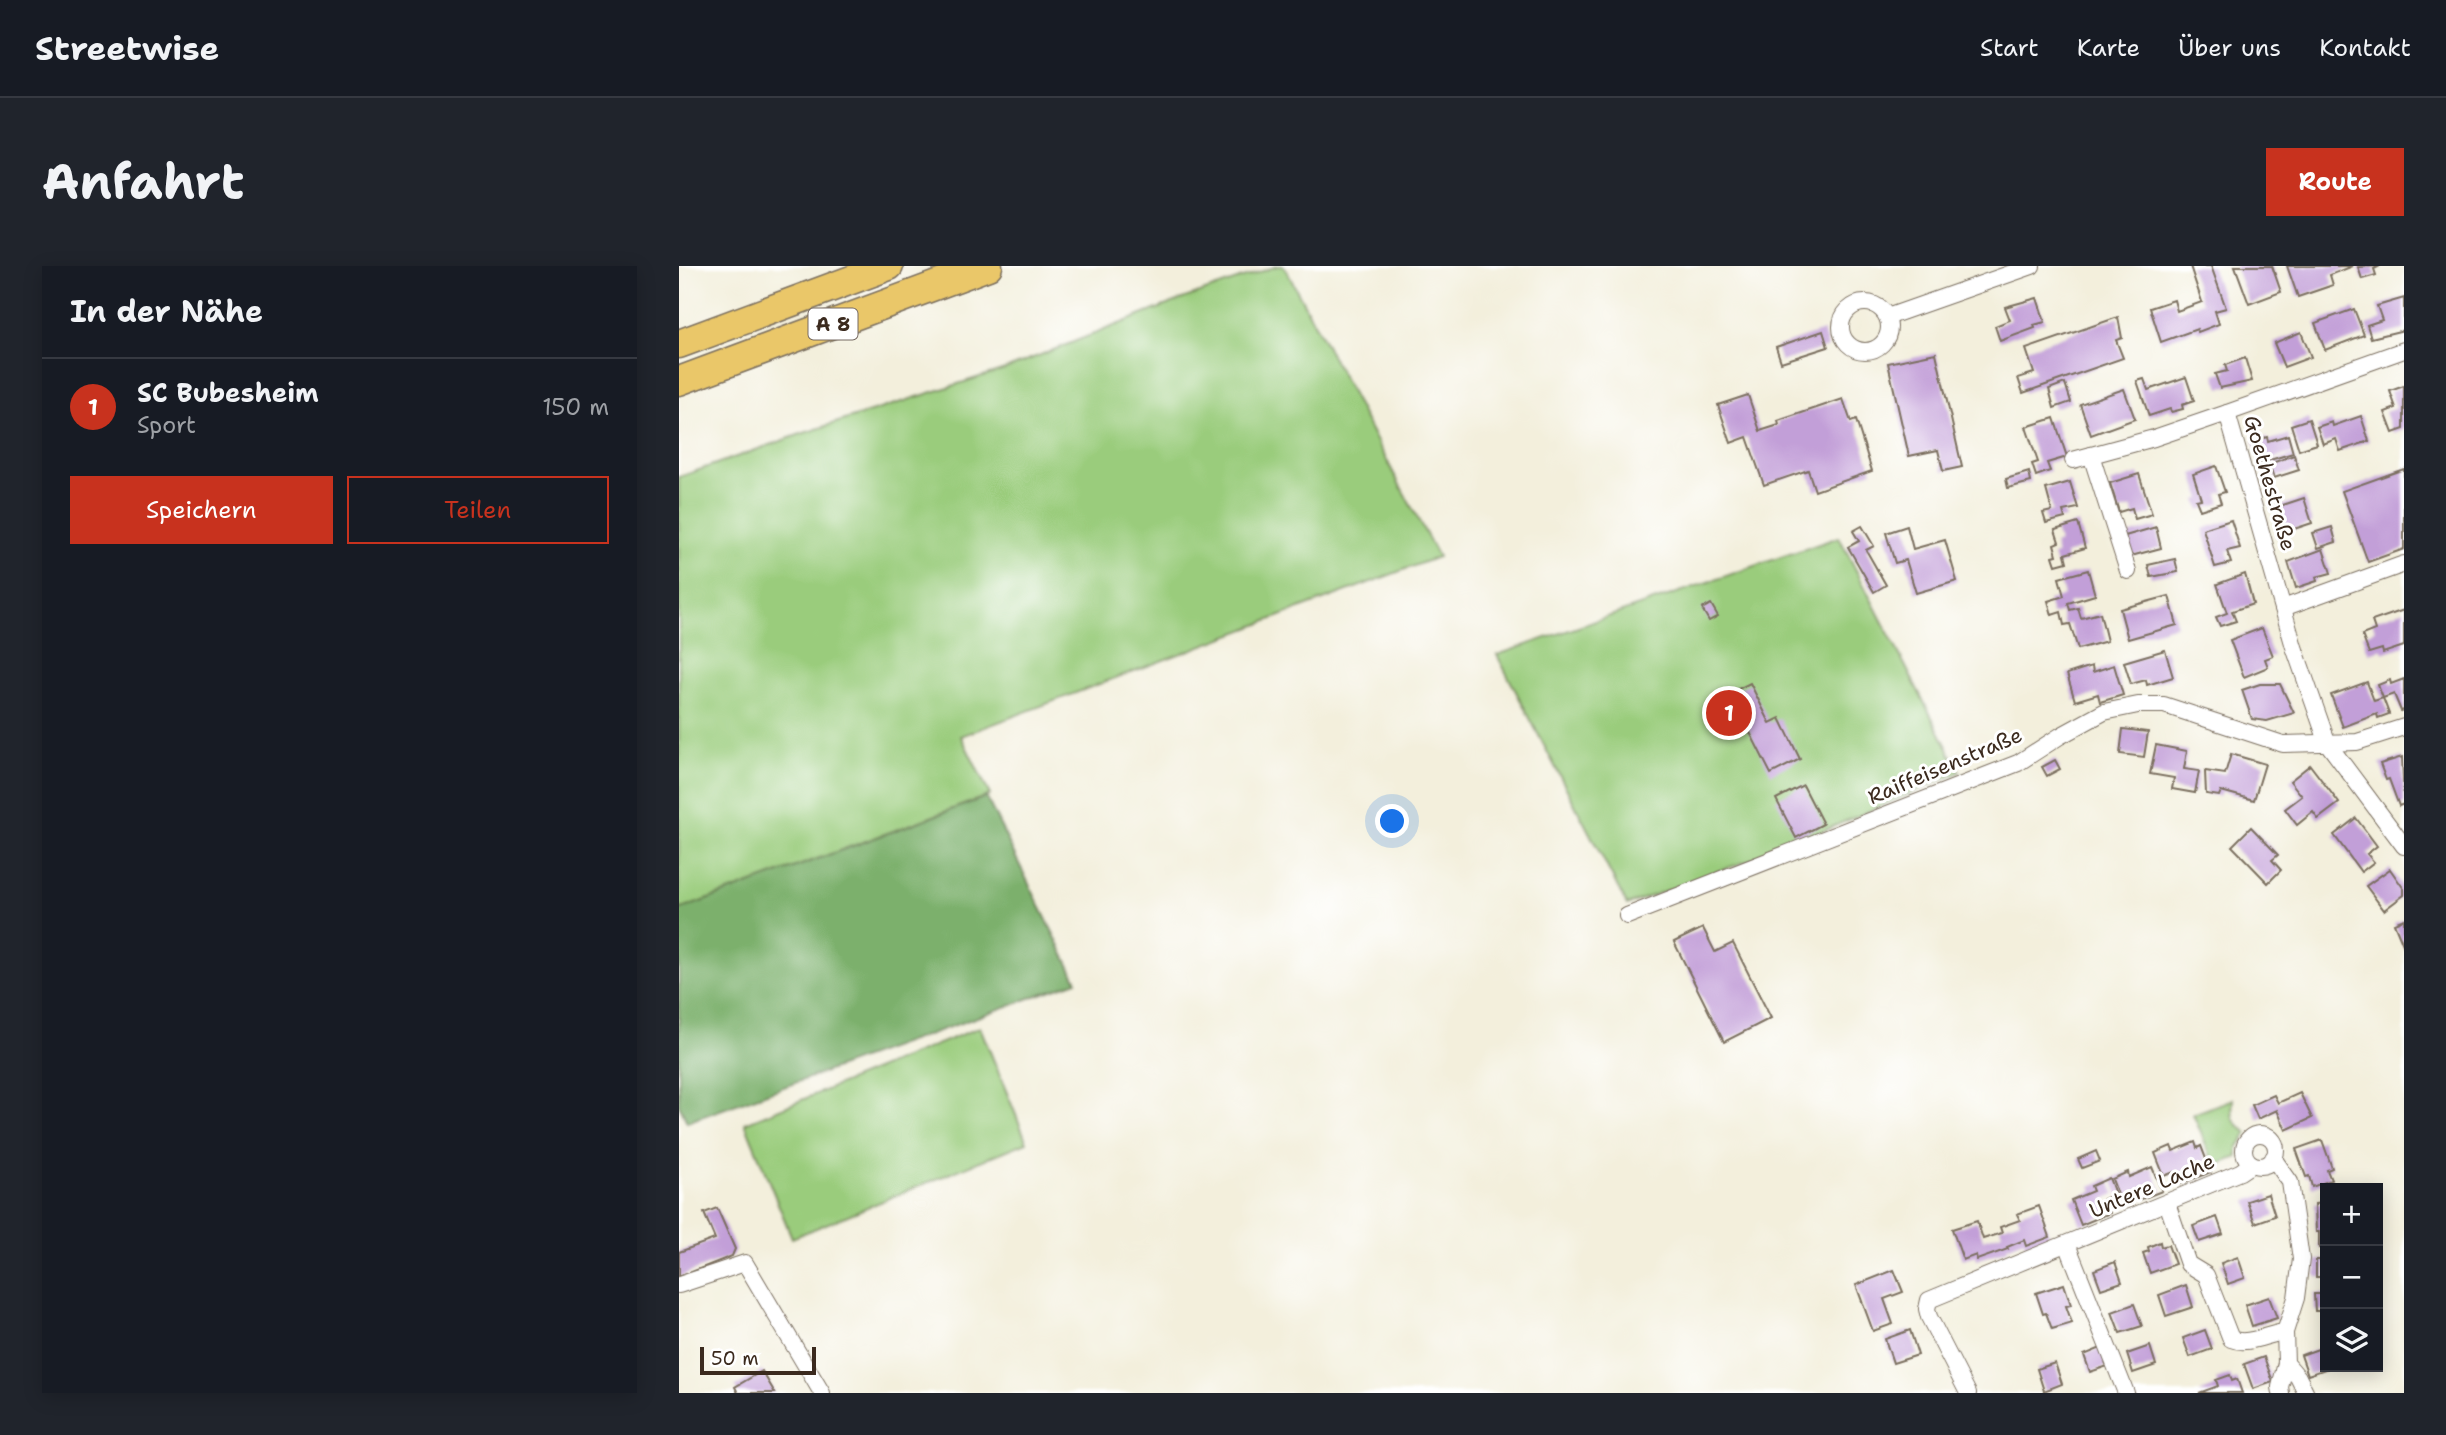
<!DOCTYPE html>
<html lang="de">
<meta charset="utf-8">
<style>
:root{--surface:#171b24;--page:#20242c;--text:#f1f3f6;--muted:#9ea1a6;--line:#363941;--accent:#c8321e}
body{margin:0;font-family:"Shantell Sans",sans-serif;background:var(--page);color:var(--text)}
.controls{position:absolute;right:21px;bottom:21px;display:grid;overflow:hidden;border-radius:0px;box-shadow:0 4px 18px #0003}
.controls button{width:63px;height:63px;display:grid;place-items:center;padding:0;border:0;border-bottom:2px solid var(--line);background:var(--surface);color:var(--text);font:35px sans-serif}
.scale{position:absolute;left:21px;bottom:18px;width:116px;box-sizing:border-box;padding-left:7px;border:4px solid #3b2a1e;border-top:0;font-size:19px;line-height:24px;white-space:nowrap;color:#3b2a1e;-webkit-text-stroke:5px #fff;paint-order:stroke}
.you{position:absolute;left:714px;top:556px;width:24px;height:24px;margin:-18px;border:5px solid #fff;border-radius:50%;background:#1a73e8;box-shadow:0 0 0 10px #1a73e833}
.badge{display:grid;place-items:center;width:46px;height:46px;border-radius:50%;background:var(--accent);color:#fff;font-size:23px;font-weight:700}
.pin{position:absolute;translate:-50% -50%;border:4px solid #fff;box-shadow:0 2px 7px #0006}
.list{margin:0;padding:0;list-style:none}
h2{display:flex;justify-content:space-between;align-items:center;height:91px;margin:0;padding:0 28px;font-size:30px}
h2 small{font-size:23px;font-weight:400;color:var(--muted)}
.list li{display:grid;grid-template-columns:46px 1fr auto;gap:21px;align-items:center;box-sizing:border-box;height:98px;padding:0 28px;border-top:2px solid var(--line)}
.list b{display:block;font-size:26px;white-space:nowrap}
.list p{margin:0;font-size:23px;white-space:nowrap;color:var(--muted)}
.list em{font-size:23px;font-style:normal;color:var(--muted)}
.actions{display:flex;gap:14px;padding:21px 28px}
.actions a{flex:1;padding:16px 0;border:2px solid var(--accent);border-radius:0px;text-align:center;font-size:24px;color:var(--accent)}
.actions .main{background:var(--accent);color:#fff}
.icon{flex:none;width:38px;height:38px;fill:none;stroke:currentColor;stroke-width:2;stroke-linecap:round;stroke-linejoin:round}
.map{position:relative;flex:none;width:1725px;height:1127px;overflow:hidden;border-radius:0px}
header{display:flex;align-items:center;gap:42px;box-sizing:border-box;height:98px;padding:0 35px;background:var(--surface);border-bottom:2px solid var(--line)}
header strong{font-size:33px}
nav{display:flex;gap:38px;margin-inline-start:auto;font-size:24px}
.intro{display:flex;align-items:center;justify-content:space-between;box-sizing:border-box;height:168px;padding:0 42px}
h1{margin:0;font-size:49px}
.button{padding:18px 32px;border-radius:0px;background:var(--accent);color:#fff;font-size:24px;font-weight:700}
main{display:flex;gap:42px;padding:0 42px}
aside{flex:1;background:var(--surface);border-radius:0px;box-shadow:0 4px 18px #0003}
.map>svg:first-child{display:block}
.green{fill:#9acc7c;stroke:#6a7b4d;stroke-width:2}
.forest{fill:#7bb06c;stroke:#5b6d45;stroke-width:2}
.building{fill:#c29fd8}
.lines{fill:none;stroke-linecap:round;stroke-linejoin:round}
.minor-casing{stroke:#7b6f60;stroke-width:18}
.motorway-casing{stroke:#7b6f60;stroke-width:31}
.minor{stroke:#fff;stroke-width:16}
.motorway{stroke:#eac769;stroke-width:28}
.labels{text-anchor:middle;stroke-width:6;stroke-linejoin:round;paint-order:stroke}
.shield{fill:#fff;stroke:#766a62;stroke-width:2}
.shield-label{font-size:19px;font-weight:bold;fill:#3b2a1e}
.street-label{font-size:21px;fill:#3b2a1e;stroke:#fff}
</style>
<header>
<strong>Streetwise</strong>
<nav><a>Start</a><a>Karte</a><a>Über uns</a><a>Kontakt</a></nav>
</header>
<div class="intro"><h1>Anfahrt</h1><a class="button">Route</a></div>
<main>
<aside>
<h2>In der Nähe<small></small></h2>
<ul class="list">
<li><span class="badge">1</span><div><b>SC Bubesheim</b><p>Sport</p></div><em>150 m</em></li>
</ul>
<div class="actions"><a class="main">Speichern</a><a>Teilen</a></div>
</aside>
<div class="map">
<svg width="1725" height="1127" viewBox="0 0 1725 1127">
<rect width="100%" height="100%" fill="#fff"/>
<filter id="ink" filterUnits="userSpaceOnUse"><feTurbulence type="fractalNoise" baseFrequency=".0143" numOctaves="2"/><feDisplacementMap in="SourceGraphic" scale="14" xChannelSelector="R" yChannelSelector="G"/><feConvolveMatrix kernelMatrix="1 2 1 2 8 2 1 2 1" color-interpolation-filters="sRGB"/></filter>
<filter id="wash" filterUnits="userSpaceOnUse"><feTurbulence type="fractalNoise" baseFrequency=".00686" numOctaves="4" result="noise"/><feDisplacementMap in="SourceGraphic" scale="28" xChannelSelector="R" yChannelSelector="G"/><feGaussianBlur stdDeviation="1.57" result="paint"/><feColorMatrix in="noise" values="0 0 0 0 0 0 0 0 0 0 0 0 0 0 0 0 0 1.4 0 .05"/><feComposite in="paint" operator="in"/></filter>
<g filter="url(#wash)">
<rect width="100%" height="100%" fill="#f3efdc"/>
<!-- green -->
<g class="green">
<polygon points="598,0 605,0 759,291 282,470 311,529 0,644 0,211 122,168 326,103 506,32"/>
<polygon points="1160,271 1281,506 1109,580 948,639 818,389"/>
<polygon points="301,761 348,876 113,972 66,857"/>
<path d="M 1554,833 C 1552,852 1552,855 1569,867 L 1559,882 L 1559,891 L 1536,900 L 1514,848 Z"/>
</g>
<!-- forest -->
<polygon class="forest" points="307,531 398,715 8,856 0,839 0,644"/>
<g id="blocks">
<!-- building -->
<g class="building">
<polygon points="1511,0 1532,0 1547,42 1536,45 1540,58 1519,66 1518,63 1482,76 1471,42 1495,34 1498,45 1523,36"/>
<polygon points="1556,0 1593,0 1602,26 1570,38"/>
<polygon points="1608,0 1674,0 1651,9 1654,19 1619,31"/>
<polygon points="1701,0 1695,3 1697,9 1683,13 1679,1"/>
<polygon points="1358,32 1366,56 1355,59 1356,62 1321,75 1316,60 1331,54 1326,41"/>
<polygon points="1725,32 1725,64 1692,72 1688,59 1703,54 1698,40"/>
<polygon points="1675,43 1685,69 1646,84 1636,57"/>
<polygon points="1439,51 1443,72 1437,74 1444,92 1344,127 1339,112 1355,107 1347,83"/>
<polygon points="1144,65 1149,81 1102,96 1097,81"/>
<polygon points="1622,66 1632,91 1605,101 1595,77"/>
<polygon points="1257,87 1283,201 1264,205 1259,184 1230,190 1209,97"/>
<polygon points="1566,92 1573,115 1541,122 1536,108 1548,105 1546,99"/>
<polygon points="1507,111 1515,135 1503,139 1504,143 1492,146 1491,143 1470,150 1458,115 1465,113 1469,124"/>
<polygon points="1386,117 1392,136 1375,142 1370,123"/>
<polygon points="1725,120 1725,163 1714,167 1706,146 1717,142 1711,125"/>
<polygon points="1445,123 1456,153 1412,169 1401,138"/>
<polygon points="1069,129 1081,165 1100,159 1099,155 1164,133 1172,156 1177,154 1193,205 1136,225 1129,204 1085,219 1068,171 1052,177 1039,139"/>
<polygon points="1682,150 1690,175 1661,185 1657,173 1644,178 1638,161 1653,156 1654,160"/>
<polygon points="1375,152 1388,191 1368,197 1371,205 1357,210 1353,198 1359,196 1347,161"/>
<polygon points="1630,153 1638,178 1620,184 1612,159"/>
<polygon points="1609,169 1614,187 1581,197 1574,175 1588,171 1589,175"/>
<polygon points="1615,189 1620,204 1595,212 1590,198"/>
<polygon points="1537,200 1546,226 1539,228 1542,237 1521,244 1517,234 1522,233 1514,208"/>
<polygon points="1725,203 1725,283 1689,296 1663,225"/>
<polygon points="1350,206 1352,216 1329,222 1327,213"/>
<polygon points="1460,208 1473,248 1456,253 1453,242 1440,246 1431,217"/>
<polygon points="1391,216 1399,242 1384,245 1386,252 1367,257 1364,247 1373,245 1367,223"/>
<polygon points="1625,232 1633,257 1606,266 1598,241"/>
<polygon points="1552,254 1561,282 1548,285 1552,297 1536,301 1524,263"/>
<polygon points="1399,257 1406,282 1386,288 1388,296 1377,299 1374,290 1378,289 1375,278 1380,276 1376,264"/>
<polygon points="1183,260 1195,280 1187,284 1207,319 1195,326 1169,281 1180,275 1174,265"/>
<polygon points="1228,260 1234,283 1266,274 1278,315 1237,327 1227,294 1216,297 1207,267"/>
<polygon points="1477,261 1482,282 1452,290 1446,270"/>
<polygon points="1653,261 1657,276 1639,282 1634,267"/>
<polygon points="1644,283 1652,307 1637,311 1638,315 1617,322 1609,296"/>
<polygon points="1496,293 1499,306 1472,311 1469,299"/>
<polygon points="1409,304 1416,329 1389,337 1391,344 1399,342 1402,352 1421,347 1428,375 1399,383 1391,358 1385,359 1382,346 1373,349 1369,335 1385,330 1380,312"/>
<polygon points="1566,308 1574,338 1553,345 1557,355 1541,360 1537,351 1548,347 1538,318"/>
<polygon points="1490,330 1498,359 1449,373 1441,343"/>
<polygon points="1032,338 1039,350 1030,355 1023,343"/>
<polygon points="1725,344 1725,380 1704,387 1703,383 1690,387 1683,369 1696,364 1693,355"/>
<polygon points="1583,362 1594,390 1586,393 1589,401 1565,411 1551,374"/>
<polygon points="1486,384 1494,411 1468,419 1467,414 1452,418 1445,396"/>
<polygon points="1435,399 1444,429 1421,436 1419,428 1396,435 1388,408 1413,400 1414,406"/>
<polygon points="1725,413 1725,444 1722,445 1715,428 1704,432 1699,419 1711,414 1712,418"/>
<polygon points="1688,416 1695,435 1704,432 1710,448 1699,452 1698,448 1664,461 1652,429"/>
<polygon points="1071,417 1091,457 1101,452 1121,493 1092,508 1051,427"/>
<polygon points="1581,418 1601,418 1615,447 1588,455 1573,453 1563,424"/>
<polygon points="1444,463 1469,466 1465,491 1441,488"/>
<polygon points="1477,479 1508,485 1505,503 1520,505 1516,527 1493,523 1495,512 1471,508"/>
<polygon points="1552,488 1586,498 1575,534 1542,525 1540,530 1527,528 1526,505 1546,508"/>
<polygon points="1723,491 1725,538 1720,540 1710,513 1707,514 1701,498"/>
<polygon points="1376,494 1381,503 1368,510 1363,501"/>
<polygon points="1631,499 1660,537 1639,553 1634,546 1618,559 1606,543 1623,530 1611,515"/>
<polygon points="1124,519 1144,558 1117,572 1097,533"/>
<polygon points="1677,552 1698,580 1688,588 1695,596 1682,606 1655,569"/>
<polygon points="1572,561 1599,589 1593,594 1602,604 1589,617 1553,580"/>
<polygon points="1711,603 1725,623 1725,629 1705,644 1687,620"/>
<polygon points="1725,653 1725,681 1715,657"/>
<polygon points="1024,662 1036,686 1054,677 1092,752 1045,776 995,676"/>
<polygon points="1621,827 1633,852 1607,864 1598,844 1579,853 1573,839 1595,829 1599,837"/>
<polygon points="1643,874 1653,902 1648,904 1652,914 1633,921 1630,910 1627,911 1617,883"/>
<polygon points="1516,876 1518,882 1522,880 1532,906 1501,918 1495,906 1485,910 1476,887 1492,880 1494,885"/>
<polygon points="1417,885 1421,895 1403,902 1399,893"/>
<polygon points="1473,901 1483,925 1460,934 1457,928 1441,934 1433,913 1449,906 1450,911"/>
<polygon points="1430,912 1436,928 1425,933 1431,947 1402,959 1392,934 1414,925 1412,920"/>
<polygon points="1589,928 1596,950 1576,957 1568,935"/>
<polygon points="1646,937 1646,981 1640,982 1640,966 1637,966 1636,938"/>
<polygon points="1360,940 1371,971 1347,980 1345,974 1328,981 1329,983 1298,994 1297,989 1284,994 1273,963 1298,955 1304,973 1323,967 1321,961 1341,954 1338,948"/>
<polygon points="38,942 56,983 53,990 0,1011 0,986 36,973 25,947"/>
<polygon points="1538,951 1544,968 1520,976 1514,960"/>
<polygon points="1481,976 1482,981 1489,979 1496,998 1471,1007 1464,987 1470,985 1469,981"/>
<polygon points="1559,991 1566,1012 1549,1018 1542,997"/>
<rect x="1637" y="994" width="9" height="17"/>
<polygon points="1436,996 1443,1016 1422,1023 1415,1004"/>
<polygon points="1215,1004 1224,1026 1205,1033 1214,1058 1194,1065 1177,1019"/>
<polygon points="1385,1018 1392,1039 1387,1040 1393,1057 1373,1063 1367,1047 1364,1048 1357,1027"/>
<polygon points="1507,1019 1514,1041 1487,1050 1480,1029"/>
<polygon points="1635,1028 1646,1028 1646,1045 1636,1045"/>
<polygon points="1590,1031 1598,1052 1573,1060 1566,1039"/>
<polygon points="1455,1038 1463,1060 1441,1067 1433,1046"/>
<polygon points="1231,1064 1239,1089 1214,1097 1206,1073"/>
<polygon points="1526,1064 1533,1083 1511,1091 1504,1072"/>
<polygon points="1471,1080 1477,1099 1454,1107 1448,1088"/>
<polygon points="1645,1081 1646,1101 1652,1101 1629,1109 1622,1089"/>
<polygon points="1422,1082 1429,1100 1411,1106 1405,1089"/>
<polygon points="1585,1091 1594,1116 1574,1123 1565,1098"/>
<polygon points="1376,1097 1383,1118 1365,1125 1358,1103"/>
<polygon points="83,1105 96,1127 59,1127 56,1121"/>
<polygon points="1551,1109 1553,1115 1558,1113 1563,1127 1520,1127 1539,1120 1537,1114"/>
</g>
</g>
</g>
<g filter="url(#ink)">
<use href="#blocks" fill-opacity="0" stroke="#7b6f60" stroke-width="2"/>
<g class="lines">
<!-- minor casing -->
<g class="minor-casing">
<g id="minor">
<circle cx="1186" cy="61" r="24"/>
<polyline points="1208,51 1353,0"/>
<polyline points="1725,84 1548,147 1615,381 1649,478 1725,580"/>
<polyline points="1412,189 1449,305"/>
<polyline points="1394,194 1475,172 1548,147"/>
<polyline points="1604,342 1725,298"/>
<polyline points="948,650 1339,497 1381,470 1425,446 1459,439 1485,439 1604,478 1678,476 1725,461"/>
<circle cx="1581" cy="884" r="16"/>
<polyline points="1594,892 1611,916 1622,993 1617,1032 1606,1066 1607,1097 1619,1111 1627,1127"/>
<path d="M 1488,937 L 1509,998 L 1527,1009 L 1552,1073 C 1569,1080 1588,1068 1606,1066"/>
<polyline points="1388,978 1447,1127"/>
<polyline points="0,1019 66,997 143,1127"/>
<polyline points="1289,1127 1250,1051 1248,1043 1250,1034 1561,906 1573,898"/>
<polyline points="1602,1127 1601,1121 1607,1097"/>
</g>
</g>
<!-- motorway casing -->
<g class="motorway-casing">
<g id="motorway">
<polyline points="0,78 210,0"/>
<polyline points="0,115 309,0"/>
</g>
</g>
<!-- minor -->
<use href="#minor" class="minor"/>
<!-- motorway -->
<use href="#motorway" class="motorway"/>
</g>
</g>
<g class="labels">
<!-- shield labels -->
<rect class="shield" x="129.5" y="42.5" width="49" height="31" rx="5"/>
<g class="shield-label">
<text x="154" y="65">A 8</text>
</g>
<!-- street labels -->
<g class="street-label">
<text transform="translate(1591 217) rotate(74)" y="7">Goethestraße</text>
<text transform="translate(1266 500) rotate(-23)" y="7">Raiffeisenstraße</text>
<text transform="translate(1473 920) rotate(-23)" y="7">Untere Lache</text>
</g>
</g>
</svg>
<div class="controls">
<button>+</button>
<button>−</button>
<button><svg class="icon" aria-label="layers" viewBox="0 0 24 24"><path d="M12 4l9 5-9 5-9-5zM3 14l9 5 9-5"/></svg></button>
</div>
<div class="scale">50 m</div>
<div class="you"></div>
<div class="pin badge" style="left:1050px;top:447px">1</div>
</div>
</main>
